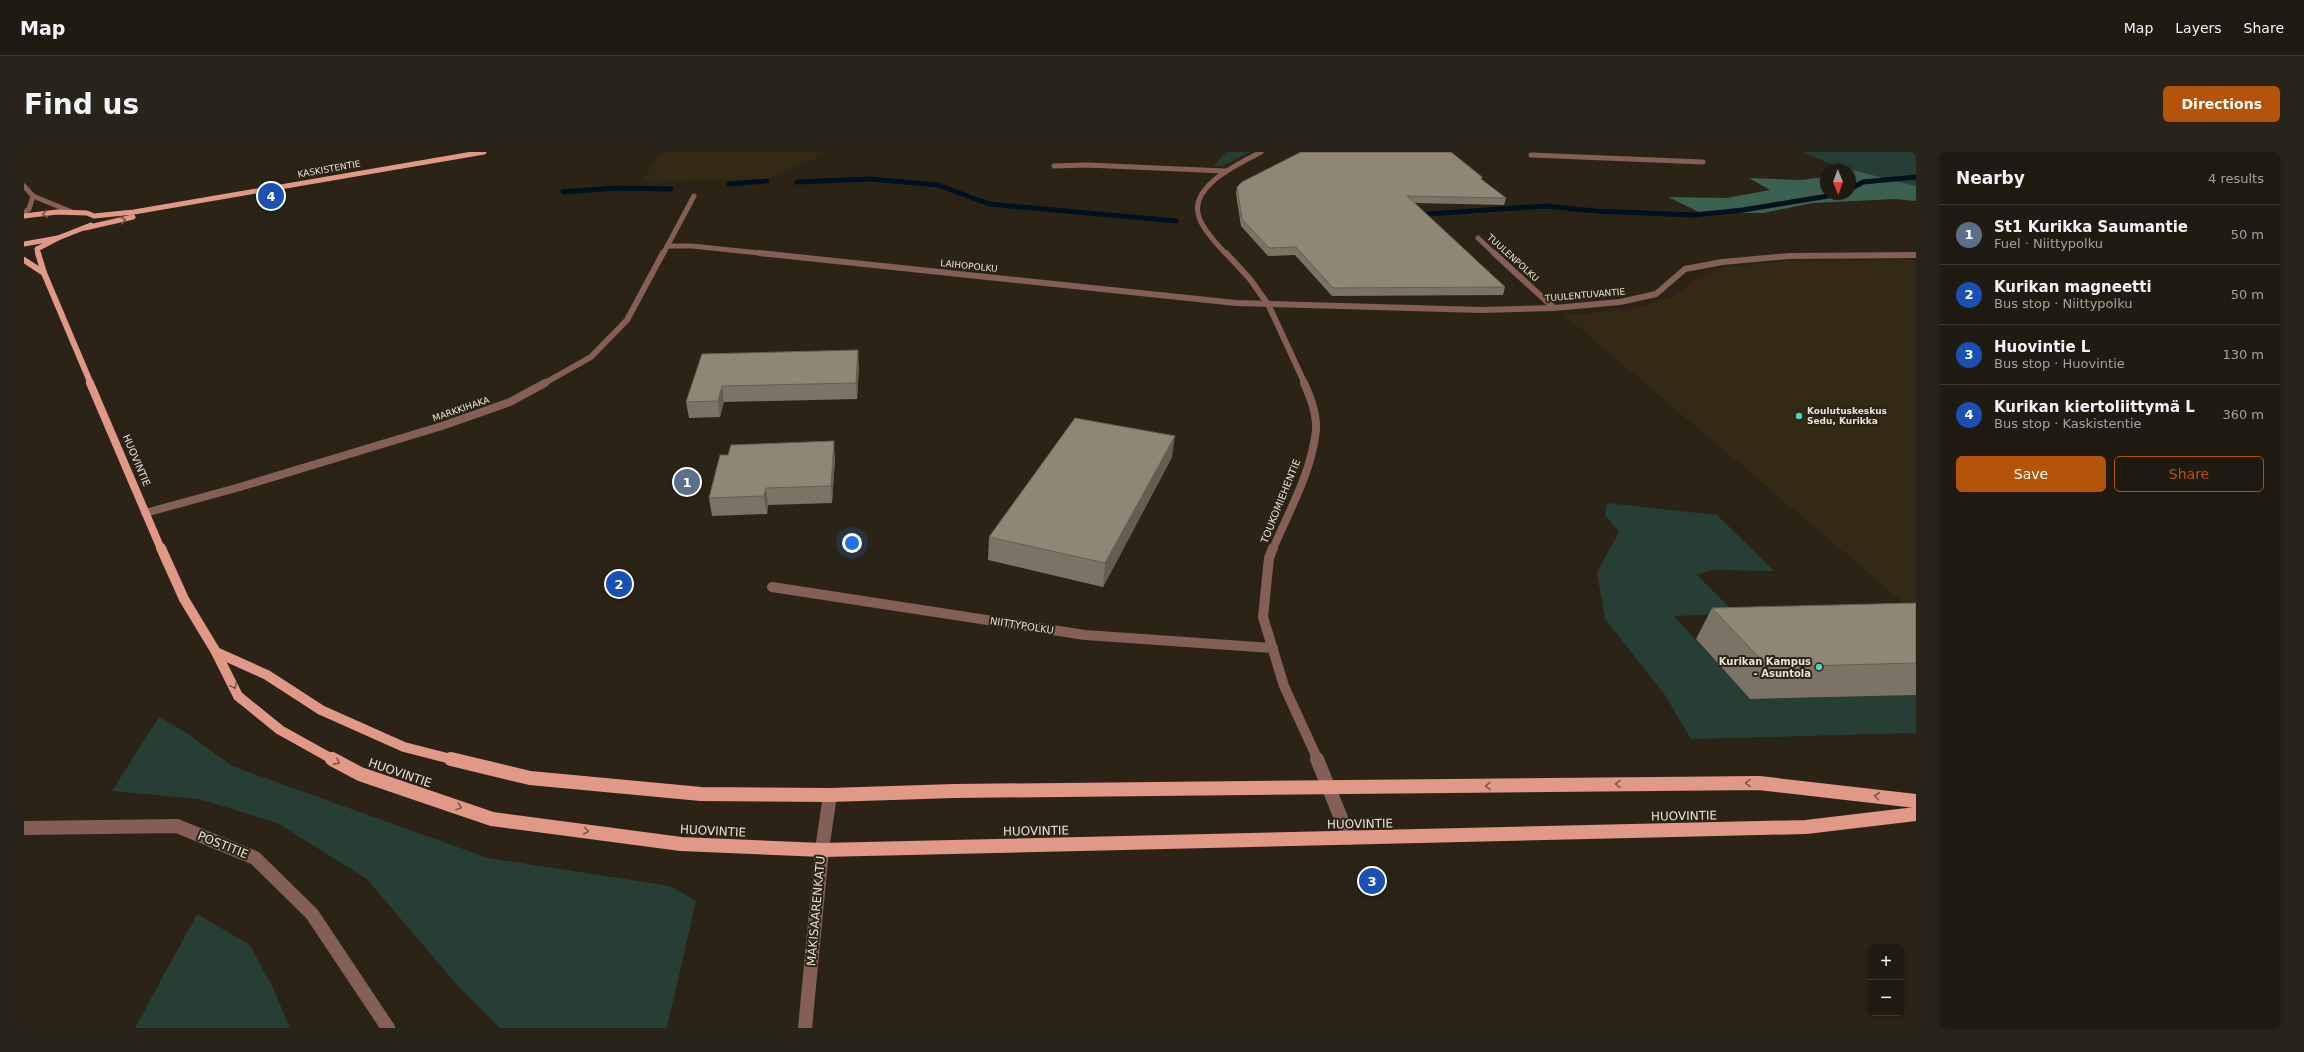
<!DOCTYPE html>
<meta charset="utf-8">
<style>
:root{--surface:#201b10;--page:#282419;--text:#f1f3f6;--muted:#a2a19f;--line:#3d3930;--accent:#b45309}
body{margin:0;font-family:"DejaVu Sans",sans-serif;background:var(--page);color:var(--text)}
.controls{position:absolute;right:12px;bottom:12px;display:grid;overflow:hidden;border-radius:6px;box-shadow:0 1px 3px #0004}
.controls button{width:36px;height:36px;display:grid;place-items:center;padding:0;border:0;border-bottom:1px solid var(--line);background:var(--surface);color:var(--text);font:20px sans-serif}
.compass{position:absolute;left:1796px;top:12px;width:36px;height:36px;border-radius:50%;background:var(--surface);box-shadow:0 1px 3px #0004;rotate:179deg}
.you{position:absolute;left:828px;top:391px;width:14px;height:14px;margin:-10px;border:3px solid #fff;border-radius:50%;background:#1a73e8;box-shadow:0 0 0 6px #1a73e833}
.badge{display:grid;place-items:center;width:26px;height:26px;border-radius:50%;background:var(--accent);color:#fff;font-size:13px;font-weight:700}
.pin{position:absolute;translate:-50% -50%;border:2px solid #fff;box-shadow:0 1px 4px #0006}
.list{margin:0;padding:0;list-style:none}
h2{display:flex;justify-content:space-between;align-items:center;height:52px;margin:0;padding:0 16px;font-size:17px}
h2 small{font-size:13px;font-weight:400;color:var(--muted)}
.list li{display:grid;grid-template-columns:26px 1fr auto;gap:12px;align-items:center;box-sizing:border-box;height:60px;padding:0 16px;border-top:1px solid var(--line)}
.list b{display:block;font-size:15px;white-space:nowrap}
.list p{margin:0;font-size:13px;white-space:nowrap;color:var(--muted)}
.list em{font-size:13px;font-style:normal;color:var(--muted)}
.actions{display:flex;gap:8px;padding:12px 16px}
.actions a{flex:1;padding:9px 0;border:1px solid var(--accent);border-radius:6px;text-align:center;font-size:14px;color:var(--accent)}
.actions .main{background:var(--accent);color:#fff}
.map{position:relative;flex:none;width:1892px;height:876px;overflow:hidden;border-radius:6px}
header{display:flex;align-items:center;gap:24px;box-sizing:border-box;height:56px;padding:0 20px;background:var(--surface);border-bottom:1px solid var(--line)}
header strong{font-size:19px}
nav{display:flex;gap:22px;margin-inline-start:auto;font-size:14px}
.intro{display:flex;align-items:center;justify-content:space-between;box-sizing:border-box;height:96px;padding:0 24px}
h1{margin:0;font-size:28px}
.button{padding:10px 18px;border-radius:6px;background:var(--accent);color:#fff;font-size:14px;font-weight:700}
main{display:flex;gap:24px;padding:0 24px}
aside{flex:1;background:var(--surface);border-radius:6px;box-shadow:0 1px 3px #0004}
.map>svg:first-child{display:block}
.built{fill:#332914}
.green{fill:#263e33}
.forest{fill:#3c6151}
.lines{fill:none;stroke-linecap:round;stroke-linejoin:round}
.stream{stroke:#00101e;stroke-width:5}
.minor-far4{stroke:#835f56;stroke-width:5}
.minor-far3{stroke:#835f56;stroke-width:6}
.minor-far2{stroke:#835f56;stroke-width:8}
.minor-far1{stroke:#835f56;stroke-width:10}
.minor{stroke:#835f56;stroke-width:14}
.major-far4{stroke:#e29886;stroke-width:5}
.major-far3{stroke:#e29886;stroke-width:6}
.major-far2{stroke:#e29886;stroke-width:8}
.major-far1{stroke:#e29886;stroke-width:10}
.major{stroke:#e29886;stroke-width:14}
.wall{fill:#7b7365}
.shaded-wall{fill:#645e52}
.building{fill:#8f8675;stroke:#645e52}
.oneway{stroke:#7d5848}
.poi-dot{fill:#57cec1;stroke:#2b2416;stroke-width:1.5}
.labels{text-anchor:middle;stroke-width:4;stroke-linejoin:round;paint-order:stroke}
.far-street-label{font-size:9px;fill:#e6e1d8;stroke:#2b2416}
.far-poi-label{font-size:9px;font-weight:bold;fill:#e6e1d8;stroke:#2b2416;text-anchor:start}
.street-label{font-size:10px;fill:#e6e1d8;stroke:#2b2416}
.poi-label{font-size:10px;font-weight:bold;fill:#e6e1d8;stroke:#2b2416;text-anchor:end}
.near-street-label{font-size:12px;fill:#e6e1d8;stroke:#2b2416}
</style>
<header>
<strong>Map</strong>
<nav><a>Map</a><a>Layers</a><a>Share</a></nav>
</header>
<div class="intro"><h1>Find us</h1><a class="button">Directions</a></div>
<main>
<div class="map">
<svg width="1892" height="876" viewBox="0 0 1892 876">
<rect width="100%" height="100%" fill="#2b2416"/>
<!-- built -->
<g class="built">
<polygon points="637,0 806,0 744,27 618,29"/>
<polygon points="1846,108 1892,108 1892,461 1539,162 1568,161 1616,155 1651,144 1672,127 1700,115 1765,109"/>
</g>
<!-- green -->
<g class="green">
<polygon points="1202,0 1226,0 1199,14 1190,14"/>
<polygon points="1780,0 1892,0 1892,34 1808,13"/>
<polygon points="1583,351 1693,363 1750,419 1688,418 1673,423 1712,462 1650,464 1726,547 1892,543 1892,581 1667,587 1641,543 1581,467 1573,420 1595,380 1581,363"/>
<polygon points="135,565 161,580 208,614 464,706 646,734 672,749 643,876 476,876 432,832 343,727 253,671 175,647 88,639"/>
<polygon points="173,762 226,793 249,836 266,876 111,876"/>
</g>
<!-- forest -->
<polygon class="forest" points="1808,13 1892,34 1892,49 1871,47 1789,51 1739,61 1677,61 1644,45 1702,46 1746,38 1725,26 1776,28 1802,25 1802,42 1826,42 1826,18 1810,18"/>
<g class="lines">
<!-- stream -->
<g class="stream">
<polyline points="773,30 846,27 914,33 965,52 1152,69"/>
<polyline points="705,32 743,29"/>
<polyline points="1826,37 1839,30 1892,25"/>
<polyline points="539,40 591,36 647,37"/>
<polyline points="1390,63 1522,54 1571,59 1670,63 1719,58 1816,42"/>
</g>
<!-- minor-far4 -->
<g class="minor-far4">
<polyline points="1507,3 1679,10"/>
<polyline points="1030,14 1063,13 1201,19"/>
<polyline points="0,34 9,44 48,60"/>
<polyline points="0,61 5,57 9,44"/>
<polyline points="1454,86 1471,102"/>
<polyline points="643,94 668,94 744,102"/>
<polyline points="639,102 670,44"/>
<path d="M 1202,102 C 1193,92 1179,78 1175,65 C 1164,34 1215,12 1237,0"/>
</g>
<!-- minor-far3 -->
<g class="minor-far3">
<polyline points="735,101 1212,151 1458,158 1530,156 1596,150 1632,142 1661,117 1698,110 1765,104 1892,103"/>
<polyline points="1202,101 1226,127 1245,154 1281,232"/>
<polyline points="1470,101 1530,156"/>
<polyline points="519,232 567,205 603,168 639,101"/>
</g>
<!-- minor-far2 -->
<g class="minor-far2">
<polyline points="121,361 216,335 418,274 486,250 521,231"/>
<path d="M 1249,397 C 1265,359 1288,319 1292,278 C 1293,263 1286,244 1280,231"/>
</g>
<!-- minor-far1 -->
<g class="minor-far1">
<polyline points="1249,396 1245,406 1239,465 1260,534 1294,608"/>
<polyline points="748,435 1061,483 1249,496"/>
</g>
<!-- minor -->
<g class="minor">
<polyline points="1293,607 1325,686"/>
<polyline points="0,676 153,674 231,706 288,762 364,876"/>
<polyline points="781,876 798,698 806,643"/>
</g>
<!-- major-far4 -->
<g class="major-far4">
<polyline points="0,64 33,60 63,61 70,64 110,60 460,0"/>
<polyline points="61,76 109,65"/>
<polyline points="0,92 34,86 67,73"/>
<polyline points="14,102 13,97 34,86"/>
</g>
<!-- major-far3 -->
<g class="major-far3">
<polyline points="14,101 20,121 67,232"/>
<polyline points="0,108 20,121"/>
</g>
<!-- major-far2 -->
<polyline class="major-far2" points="66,231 137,397"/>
<!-- major-far1 -->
<g class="major-far1">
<polyline points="137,396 160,447 192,500 214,544 256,578 310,608"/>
<polyline points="192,500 243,523 297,558 380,595 431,608"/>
</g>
<!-- major -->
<g class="major">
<polyline points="308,607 336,622 468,667 657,692 798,698 1782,675 1892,662"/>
<polyline points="427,607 506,626 677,642 806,643 930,639 1735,631 1892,649"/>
</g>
</g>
<!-- wall -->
<g class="wall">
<polygon points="1458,25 1457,28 1482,46 1480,53 1391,51 1481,135 1479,143 1308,144 1271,103 1244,104 1217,74 1212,42 1213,35"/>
<polygon points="678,202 835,214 833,247 700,250 696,265 665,266 662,250"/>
<polygon points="1148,305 1079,435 964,408 965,385"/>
<polygon points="811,306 808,351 744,353 743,362 688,364 685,346"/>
<polygon points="1892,451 1892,543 1726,547 1672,487 1688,456"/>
</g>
<!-- shaded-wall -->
<g class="shaded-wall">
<polygon points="834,198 835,214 833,247 832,231"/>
<polygon points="698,234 700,250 696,265 694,249"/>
<polygon points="1151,284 1148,305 1079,435 1081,411"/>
<polygon points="810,289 811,306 808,351 807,334"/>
<polygon points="742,336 744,353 743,362 740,344"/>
</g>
<!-- building -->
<g class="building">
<polygon points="1277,0 1427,0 1458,25 1457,27 1482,46 1383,44 1481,135 1309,136 1272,95 1245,96 1218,67 1213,35 1218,30"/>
<polygon points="834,198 832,231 698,234 694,249 662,250 678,202"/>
<polygon points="1051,266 1151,284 1081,411 965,385"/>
<polygon points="810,289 807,334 742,336 740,344 685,346 696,303 704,303 707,293"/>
<polygon points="1892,451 1892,511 1744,515 1688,456"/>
</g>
<!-- one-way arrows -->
<defs><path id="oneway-chevron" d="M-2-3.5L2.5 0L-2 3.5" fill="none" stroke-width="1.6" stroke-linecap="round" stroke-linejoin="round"/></defs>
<g class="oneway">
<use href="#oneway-chevron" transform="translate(21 62) rotate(174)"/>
<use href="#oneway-chevron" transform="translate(99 68) rotate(-14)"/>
<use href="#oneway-chevron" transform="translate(210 534) rotate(63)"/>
<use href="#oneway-chevron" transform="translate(313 610) rotate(29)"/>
<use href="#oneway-chevron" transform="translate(1724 631) rotate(179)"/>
<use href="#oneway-chevron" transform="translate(1594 632) rotate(179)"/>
<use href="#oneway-chevron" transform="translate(1464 634) rotate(179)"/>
<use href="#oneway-chevron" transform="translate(1853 644) rotate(-173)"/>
<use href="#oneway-chevron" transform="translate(435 655) rotate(19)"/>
<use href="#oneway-chevron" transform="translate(562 679) rotate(8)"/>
</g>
<!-- markers -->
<g class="poi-dot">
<circle cx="1775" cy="264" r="4"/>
<circle cx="1795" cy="515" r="4"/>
</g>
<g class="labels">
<!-- far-street labels -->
<g class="far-street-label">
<text transform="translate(305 17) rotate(-10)" y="3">KASKISTENTIE</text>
<text transform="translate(1489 106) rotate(42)" y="3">TUULENPOLKU</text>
<text transform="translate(945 114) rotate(6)" y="3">LAIHOPOLKU</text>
<text transform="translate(1561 143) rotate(-5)" y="3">TUULENTUVANTIE</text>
<text transform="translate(437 257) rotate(-19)" y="3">MARKKIHAKA</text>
</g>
<!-- far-poi labels -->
<g class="far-poi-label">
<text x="1783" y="262">Koulutuskeskus<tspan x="1783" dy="10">Sedu, Kurikka</tspan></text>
</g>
<!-- street labels -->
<g class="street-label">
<text transform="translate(113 308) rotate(67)" y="4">HUOVINTIE</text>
<text transform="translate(1256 349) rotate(-68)" y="4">TOUKOMIEHENTIE</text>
<text transform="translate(998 473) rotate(9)" y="4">NIITTYPOLKU</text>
</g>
<!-- poi labels -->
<g class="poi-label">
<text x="1787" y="513">Kurikan Kampus<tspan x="1787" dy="12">- Asuntola</tspan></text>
</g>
<!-- near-street labels -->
<g class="near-street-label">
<text transform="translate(376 621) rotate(19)" y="4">HUOVINTIE</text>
<text transform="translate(1660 664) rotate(-1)" y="4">HUOVINTIE</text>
<text transform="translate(1336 672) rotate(-1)" y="4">HUOVINTIE</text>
<text transform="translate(689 679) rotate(3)" y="4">HUOVINTIE</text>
<text transform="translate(1012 679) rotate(-1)" y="4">HUOVINTIE</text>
<text transform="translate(199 693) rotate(22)" y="4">POSTITIE</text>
<text transform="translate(792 759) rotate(-85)" y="4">MÄKISAARENKATU</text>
</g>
</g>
</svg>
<div class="controls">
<button>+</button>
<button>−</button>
</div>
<svg class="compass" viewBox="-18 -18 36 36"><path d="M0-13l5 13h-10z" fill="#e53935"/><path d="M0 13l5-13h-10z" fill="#a2a19f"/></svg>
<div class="you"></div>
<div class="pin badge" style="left:663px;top:330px;background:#5c6f8a">1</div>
<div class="pin badge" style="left:595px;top:432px;background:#1a4fb4">2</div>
<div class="pin badge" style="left:1348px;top:729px;background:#1a4fb4">3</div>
<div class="pin badge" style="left:247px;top:44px;background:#1a4fb4">4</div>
</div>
<aside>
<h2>Nearby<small>4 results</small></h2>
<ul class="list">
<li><span class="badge" style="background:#5c6f8a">1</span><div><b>St1 Kurikka Saumantie</b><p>Fuel · Niittypolku</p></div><em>50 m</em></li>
<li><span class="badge" style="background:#1a4fb4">2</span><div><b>Kurikan magneetti</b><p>Bus stop · Niittypolku</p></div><em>50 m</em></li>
<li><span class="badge" style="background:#1a4fb4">3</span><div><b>Huovintie L</b><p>Bus stop · Huovintie</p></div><em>130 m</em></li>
<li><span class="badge" style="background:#1a4fb4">4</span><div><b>Kurikan kiertoliittymä L</b><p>Bus stop · Kaskistentie</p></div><em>360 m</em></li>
</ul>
<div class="actions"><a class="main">Save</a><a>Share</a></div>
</aside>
</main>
